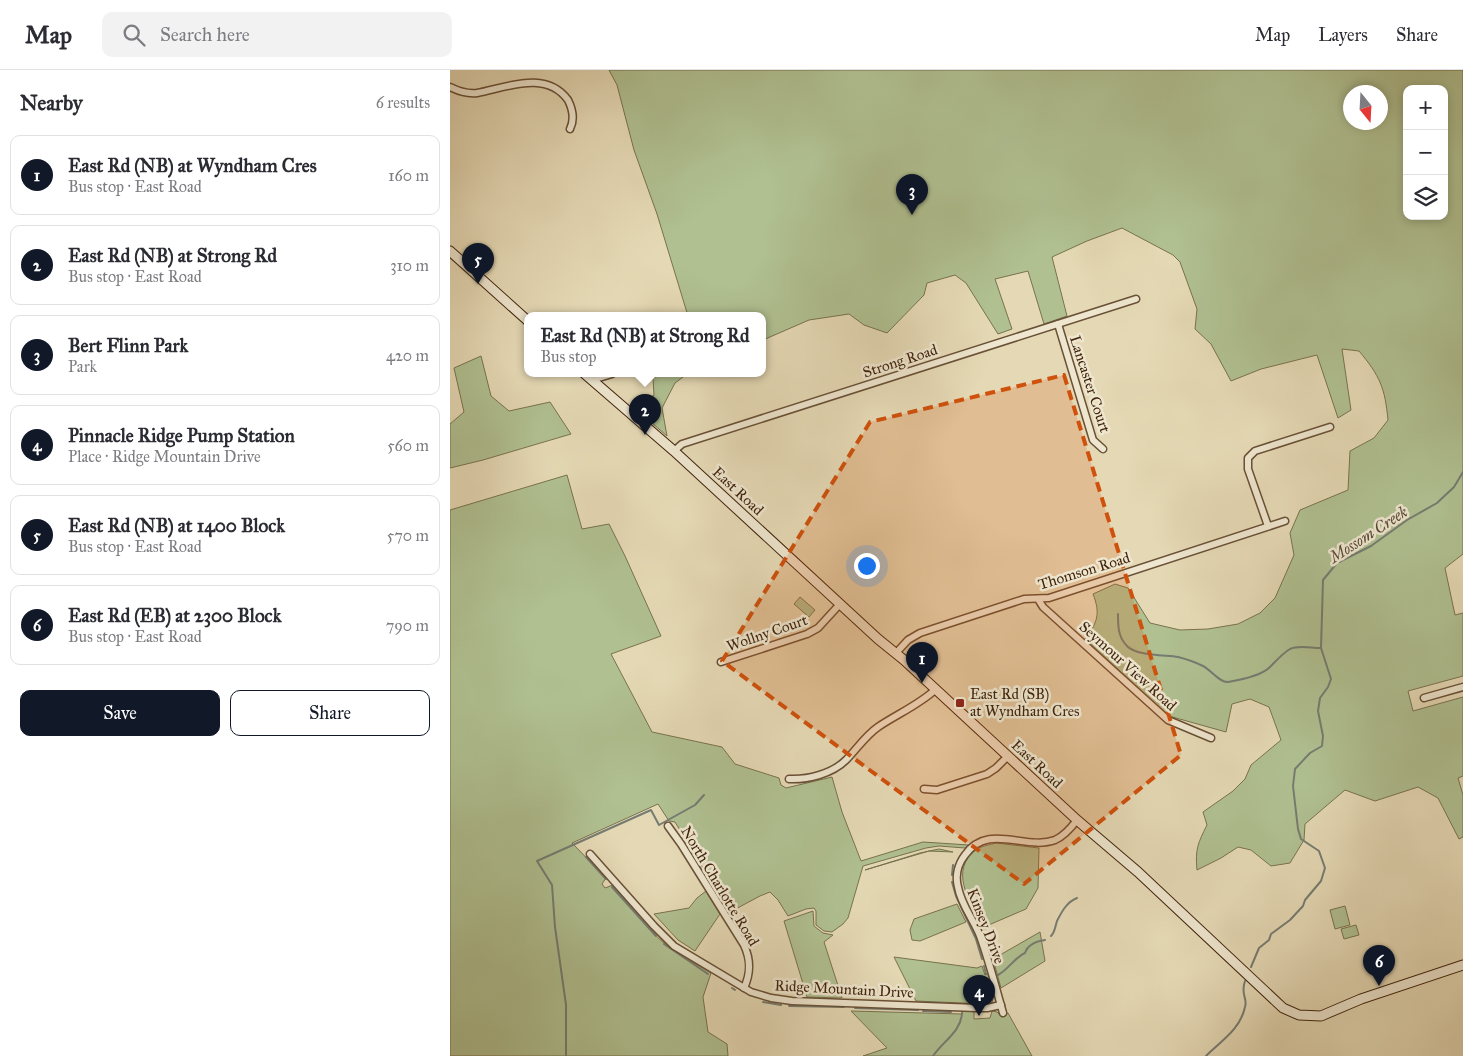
<!DOCTYPE html>
<meta charset="utf-8">
<style>
:root{--surface:#fff;--page:#f2f2f3;--text:#2b2b33;--muted:#7c7c81;--line:#e1e1e2;--accent:#111827}
body{margin:0;font-family:"IM FELL Great Primer",serif;background:var(--page);color:var(--text)}
.controls{position:absolute;right:15px;top:15px;display:grid;overflow:hidden;border-radius:10px;box-shadow:0 2px 8px #0003}
.controls button{width:45px;height:45px;display:grid;place-items:center;padding:0;border:0;border-bottom:1px solid var(--line);background:var(--surface);color:var(--text);font:25px sans-serif}
.compass{position:absolute;left:893px;top:15px;width:45px;height:45px;border-radius:50%;background:var(--surface);box-shadow:0 2px 8px #0003;rotate:162deg}
.you{position:absolute;left:416px;top:495px;width:18px;height:18px;margin:-12px;border:4px solid #fff;border-radius:50%;background:#1a73e8;box-shadow:0 0 0 8px #1a73e833}
.badge{display:grid;place-items:center;width:32px;height:32px;border-radius:50%;background:var(--accent);color:#fff;font-size:16px;font-weight:700}
.pin{position:absolute;translate:-50% -41px;filter:drop-shadow(0 1px 2px #0008)}
.pin::after{content:'';position:absolute;top:26px;width:18px;height:15px;background:inherit;clip-path:polygon(0 0,100% 0,50% 100%)}
.popup{position:absolute;left:74px;top:242px;width:242px;height:65px;box-sizing:border-box;display:grid;place-content:center;border-radius:10px;background:var(--surface);filter:drop-shadow(0 1px 4px #0005);font-size:16px;white-space:nowrap;color:var(--muted)}
.popup b{font-size:19px;color:var(--text)}
.popup::after{content:'';position:absolute;left:50%;top:100%;margin-left:-10px;border:10px solid transparent;border-top-color:var(--surface)}
.list{margin:0;padding:0;list-style:none}
h2{display:flex;justify-content:space-between;align-items:center;height:65px;margin:0;padding:0 20px;font-size:21px}
h2 small{font-size:16px;font-weight:400;color:var(--muted)}
.list li{display:grid;grid-template-columns:32px 1fr auto;gap:15px;align-items:center;box-sizing:border-box;height:80px;margin:0 10px 10px;padding:0 10px;border:1px solid var(--line);border-radius:10px}
.list b{display:block;font-size:19px;white-space:nowrap}
.list p{margin:0;font-size:16px;white-space:nowrap;color:var(--muted)}
.list em{font-size:16px;font-style:normal;color:var(--muted)}
.actions{display:flex;gap:10px;padding:15px 20px}
.actions a{flex:1;padding:11px 0;border:1px solid var(--accent);border-radius:10px;text-align:center;font-size:18px;color:var(--accent)}
.actions .main{background:var(--accent);color:#fff}
.icon{flex:none;width:28px;height:28px;fill:none;stroke:currentColor;stroke-width:2;stroke-linecap:round;stroke-linejoin:round}
.map{position:relative;flex:none;width:1013px;height:986px;overflow:hidden}
header{display:flex;align-items:center;gap:30px;box-sizing:border-box;height:70px;padding:0 25px;background:var(--surface);border-bottom:1px solid var(--line)}
header strong{font-size:24px}
nav{display:flex;gap:28px;margin-inline-start:auto;font-size:18px}
.search{width:350px;height:45px;background:var(--page);display:flex;align-items:center;gap:12px;box-sizing:border-box;padding:0 18px;border-radius:10px;color:var(--muted);font-size:19px}
main{display:flex}
aside{flex:1;background:var(--surface)}
.map>svg:first-child{display:block}
.green{fill:#b0c091;stroke:#78724e;fill-rule:evenodd}
.lines{fill:none;stroke-linecap:round;stroke-linejoin:round}
.stream{stroke:#757c72;stroke-width:2}
.minor-casing{stroke:#695036;stroke-width:9}
.secondary-casing{stroke:#40230b;stroke-width:11}
.minor{stroke:#eee6cf;stroke-width:6}
.secondary{stroke:#eee6cf;stroke-width:9}
.marked{fill:#cf510c;fill-opacity:0.2;stroke:#cf510c;stroke-width:4;stroke-dasharray:10 6;stroke-linejoin:round}
.poi-dot{fill:#8f2418;stroke:#eee6cf;stroke-width:2}
.labels{text-anchor:middle;stroke-width:5;stroke-linejoin:round;paint-order:stroke}
.street-label{font-size:15px;fill:#40230b;stroke:#eee6cf}
.poi-label{font-size:15px;fill:#40230b;stroke:#eee6cf;text-anchor:start}
.water-label{font-size:16px;font-style:italic;fill:#564836;stroke:#eee6cf}
</style>
<header>
<strong>Map</strong>
<div class="search"><svg class="icon" aria-label="search" viewBox="0 0 24 24"><circle cx="10" cy="10" r="6"/><path d="M15 15l6 6"/></svg>Search here</div>
<nav><a>Map</a><a>Layers</a><a>Share</a></nav>
</header>
<main>
<aside>
<h2>Nearby<small>6 results</small></h2>
<ul class="list">
<li><span class="badge">1</span><div><b>East Rd (NB) at Wyndham Cres</b><p>Bus stop · East Road</p></div><em>160 m</em></li>
<li><span class="badge">2</span><div><b>East Rd (NB) at Strong Rd</b><p>Bus stop · East Road</p></div><em>310 m</em></li>
<li><span class="badge">3</span><div><b>Bert Flinn Park</b><p>Park</p></div><em>420 m</em></li>
<li><span class="badge">4</span><div><b>Pinnacle Ridge Pump Station</b><p>Place · Ridge Mountain Drive</p></div><em>560 m</em></li>
<li><span class="badge">5</span><div><b>East Rd (NB) at 1400 Block</b><p>Bus stop · East Road</p></div><em>570 m</em></li>
<li><span class="badge">6</span><div><b>East Rd (EB) at 2300 Block</b><p>Bus stop · East Road</p></div><em>790 m</em></li>
</ul>
<div class="actions"><a class="main">Save</a><a>Share</a></div>
</aside>
<div class="map">
<svg width="1013" height="986" viewBox="0 0 1013 986">
<rect width="100%" height="100%" fill="#e5d9b5"/>
<filter id="stains"><feTurbulence type="fractalNoise" baseFrequency=".004" numOctaves="4"/><feColorMatrix values="0 0 0 0 .2 0 0 0 0 .09 0 0 0 0 .02 0 0 0 .5 -.17"/></filter>
<radialGradient id="worn" r=".72"><stop offset=".6" stop-color="#630" stop-opacity="0"/><stop offset="1" stop-color="#630" stop-opacity=".3"/></radialGradient>
<!-- green -->
<g class="green">
<path d="M 159,0 L 1013,0 L 1013,484 L 995,498 L 1005,545 L 1013,543 L 1013,606 L 958,621 L 963,641 L 1013,627 L 1013,706 L 1008,708 L 1013,725 L 1013,767 L 1009,769 L 988,728 L 968,717 L 925,731 L 895,720 L 855,754 L 854,770 L 840,793 L 821,796 L 801,780 L 788,777 L 771,788 L 747,800 C 745,779 748,773 757,755 L 753,742 L 783,721 L 795,709 L 801,695 L 831,670 L 819,637 L 800,629 L 782,634 L 776,662 L 719,646 L 635,569 C 647,553 651,544 643,524 L 665,514 L 678,518 L 700,553 L 730,560 L 758,559 L 788,554 L 810,543 L 825,528 L 844,485 L 840,463 L 850,440 L 898,420 L 900,381 L 924,368 L 938,350 C 935,318 930,306 909,281 L 892,279 L 901,340 L 888,348 L 867,285 L 811,299 L 781,311 L 761,274 L 745,259 L 747,239 L 730,192 L 723,185 L 672,158 L 637,171 L 602,187 L 617,246 L 594,254 L 578,201 L 545,209 L 562,259 L 548,264 L 516,213 L 505,205 L 477,213 L 474,225 L 437,263 L 414,255 L 399,244 L 359,250 L 313,270 L 312,246 L 238,246 L 207,144 L 184,80 L 167,15 ZM 957,19 L 994,19 L 994,146 L 957,146 ZM 901,22 L 931,22 L 931,52 L 901,52 Z"/>
<polygon points="31,286 41,326 59,341 100,332 121,364 33,390 0,398 0,354 14,342 4,298"/>
<polygon points="212,304 237,304 225,313 212,338 217,366 186,339 204,325 203,308"/>
<path d="M 117,405 L 132,459 L 159,454 L 175,486 L 211,566 L 161,584 L 202,662 L 272,677 L 285,694 L 329,708 L 331,715 L 336,718 L 382,707 L 392,742 L 411,791 L 473,772 L 519,775 L 515,778 L 489,776 L 476,778 L 413,796 L 398,848 L 393,854 L 382,862 L 374,861 L 366,855 L 366,841 L 364,838 L 356,839 L 338,846 L 328,830 L 320,822 L 310,826 L 280,842 L 225,752 L 219,751 L 208,734 L 122,773 L 156,808 L 152,814 L 155,818 L 163,815 C 179,835 195,857 215,874 C 229,885 246,894 261,903 L 253,927 L 258,962 L 277,974 L 278,986 L 0,986 L 0,440 Z"/>
<polygon points="350,527 365,540 359,547 344,534"/>
<path d="M 546,773 L 589,778 L 588,818 L 576,839 L 534,857 L 531,855 C 520,831 498,800 527,779 C 534,775 540,775 546,773 Z"/>
<polygon points="489,779 503,782 479,781 415,800 470,783"/>
<polygon points="256,821 270,844 245,881 228,870 204,844 239,838 247,828"/>
<polygon points="507,834 516,852 470,871 462,870 460,860 464,849"/>
<polygon points="895,836 900,855 885,859 880,840"/>
<polygon points="363,841 364,856 373,863 383,865 374,872 392,928 357,927 334,851"/>
<polygon points="906,855 909,865 894,869 891,859"/>
<polygon points="590,862 595,891 551,918 543,889"/>
<path d="M 444,887 L 527,898 L 532,896 L 535,905 L 538,904 C 541,914 546,923 542,932 L 536,934 L 466,931 Z"/>
<polygon points="512,940 524,941 524,949 540,948 542,941 547,942 550,945 558,943 582,986 413,986 437,978 401,941 512,944"/>
</g>
<g class="lines">
<!-- stream -->
<g class="stream">
<path d="M 668,544 C 668,556 668,567 677,576 C 686,586 715,585 728,587 C 736,589 745,592 753,596 C 761,600 770,613 778,612 C 790,610 811,606 820,597 C 826,591 833,583 840,579 C 848,575 861,578 870,578"/>
<polyline points="136,787 156,809"/>
<polyline points="502,805 503,795"/>
<polyline points="502,812 506,826 526,869 532,889"/>
<polyline points="162,817 206,866"/>
<path d="M 601,866 C 605,862 605,857 607,851 C 612,841 617,832 627,828"/>
<polyline points="214,874 258,904"/>
<polyline points="534,896 536,904"/>
<polyline points="801,897 809,878 819,870 821,864 840,850 853,836 855,830 871,811 875,798 869,781 851,769 848,759 843,716 845,699 860,683 872,676 873,666 868,641 870,628 878,617 881,609 871,578 873,510 887,493 921,476 957,450 987,433 1004,417 1013,402"/>
<path d="M 548,905 C 559,899 564,888 575,883 C 578,874 588,871 595,870"/>
<polyline points="282,918 285,920"/>
<polyline points="516,928 521,917 534,911"/>
<polyline points="313,932 331,935"/>
<polyline points="339,936 394,937"/>
<polyline points="405,938 468,940"/>
<polyline points="473,941 501,942"/>
<polyline points="116,986 116,935 105,857 102,815 87,791 201,740 209,755 245,735 254,725"/>
<path d="M 483,986 C 493,971 511,962 512,943"/>
<path d="M 756,986 C 771,971 790,960 795,937 C 798,928 790,925 795,911"/>
</g>
<!-- minor casing -->
<g class="minor-casing">
<g id="minor">
<path d="M 0,17 C 8,21 18,24 27,23 C 58,17 96,0 118,30 C 123,40 125,49 120,59"/>
<polyline points="608,254 643,370 653,379"/>
<polyline points="142,310 162,304"/>
<polyline points="224,381 232,374 686,229"/>
<polyline points="818,456 798,399 798,388 805,381 880,357"/>
<polyline points="588,529 593,537 718,650 761,668"/>
<polyline points="446,583 458,570 470,563 574,529 599,528 835,451"/>
<polyline points="271,592 357,564 368,558 390,534"/>
<polyline points="974,628 1013,617"/>
<path d="M 339,709 C 357,710 382,704 396,690 C 407,679 415,666 428,657 C 447,644 469,635 486,619"/>
<polyline points="474,719 487,720 537,704 546,698 558,686"/>
<path d="M 218,756 L 231,774 L 294,875 C 301,890 301,903 294,918"/>
<polyline points="140,784 204,856 224,876 301,922 321,928 342,931 527,938 537,938 551,935"/>
<path d="M 553,943 C 546,918 539,891 530,866 C 524,850 511,835 508,817 C 505,806 508,794 515,785 C 538,752 575,781 605,770 C 614,766 621,758 627,750"/>
</g>
</g>
<!-- secondary casing -->
<g class="secondary-casing">
<g id="secondary">
<polyline points="0,181 78,251"/>
<polyline points="135,304 224,381 428,569 454,590 627,750 688,802 833,938 849,945 871,946 911,929 1013,895"/>
</g>
</g>
<!-- minor -->
<use href="#minor" class="minor"/>
<!-- secondary -->
<use href="#secondary" class="secondary"/>
</g>
<!-- marked area -->
<path class="marked" d="M 614,305 L 731,685 L 574,814 L 272,591 L 420,352 Z"/>
<!-- markers -->
<rect class="poi-dot" x="505" y="628" width="10" height="10" rx="2.5"/>
<g class="labels">
<!-- street labels -->
<g class="street-label">
<text transform="translate(450 291) rotate(-18)" y="5">Strong Road</text>
<text transform="translate(640 314) rotate(72)" y="5">Lancaster Court</text>
<text transform="translate(288 421) rotate(43)" y="5">East Road</text>
<text transform="translate(634 501) rotate(-17)" y="5">Thomson Road</text>
<text transform="translate(317 563) rotate(-19)" y="5">Wollny Court</text>
<text transform="translate(678 596) rotate(42)" y="5">Seymour View Road</text>
<text transform="translate(587 694) rotate(43)" y="5">East Road</text>
<text transform="translate(270 816) rotate(59)" y="5">North Charlotte Road</text>
<text transform="translate(536 856) rotate(69)" y="5">Kinsey Drive</text>
<text transform="translate(394 919) rotate(3)" y="5">Ridge Mountain Drive</text>
</g>
<!-- poi labels -->
<g class="poi-label">
<text x="520" y="629">East Rd (SB)<tspan x="520" dy="17">at Wyndham Cres</tspan></text>
</g>
<!-- water labels -->
<g class="water-label">
<text transform="translate(918 464) rotate(-33)" y="6">Mossom Creek</text>
</g>
</g>
<rect width="100%" height="100%" filter="url(#stains)"/>
<rect width="100%" height="100%" fill="url(#worn)"/>
</svg>
<div class="controls">
<button>+</button>
<button>−</button>
<button><svg class="icon" aria-label="layers" viewBox="0 0 24 24"><path d="M12 4l9 5-9 5-9-5zM3 14l9 5 9-5"/></svg></button>
</div>
<svg class="compass" viewBox="-18 -18 36 36"><path d="M0-13l5 13h-10z" fill="#e53935"/><path d="M0 13l5-13h-10z" fill="#7c7c81"/></svg>
<div class="you"></div>
<div class="pin badge" style="left:472px;top:613px">1</div>
<div class="pin badge" style="left:195px;top:365px">2</div>
<div class="popup"><b>East Rd (NB) at Strong Rd</b>Bus stop</div>
<div class="pin badge" style="left:462px;top:145px">3</div>
<div class="pin badge" style="left:529px;top:946px">4</div>
<div class="pin badge" style="left:28px;top:214px">5</div>
<div class="pin badge" style="left:929px;top:916px">6</div>
</div>
</main>
